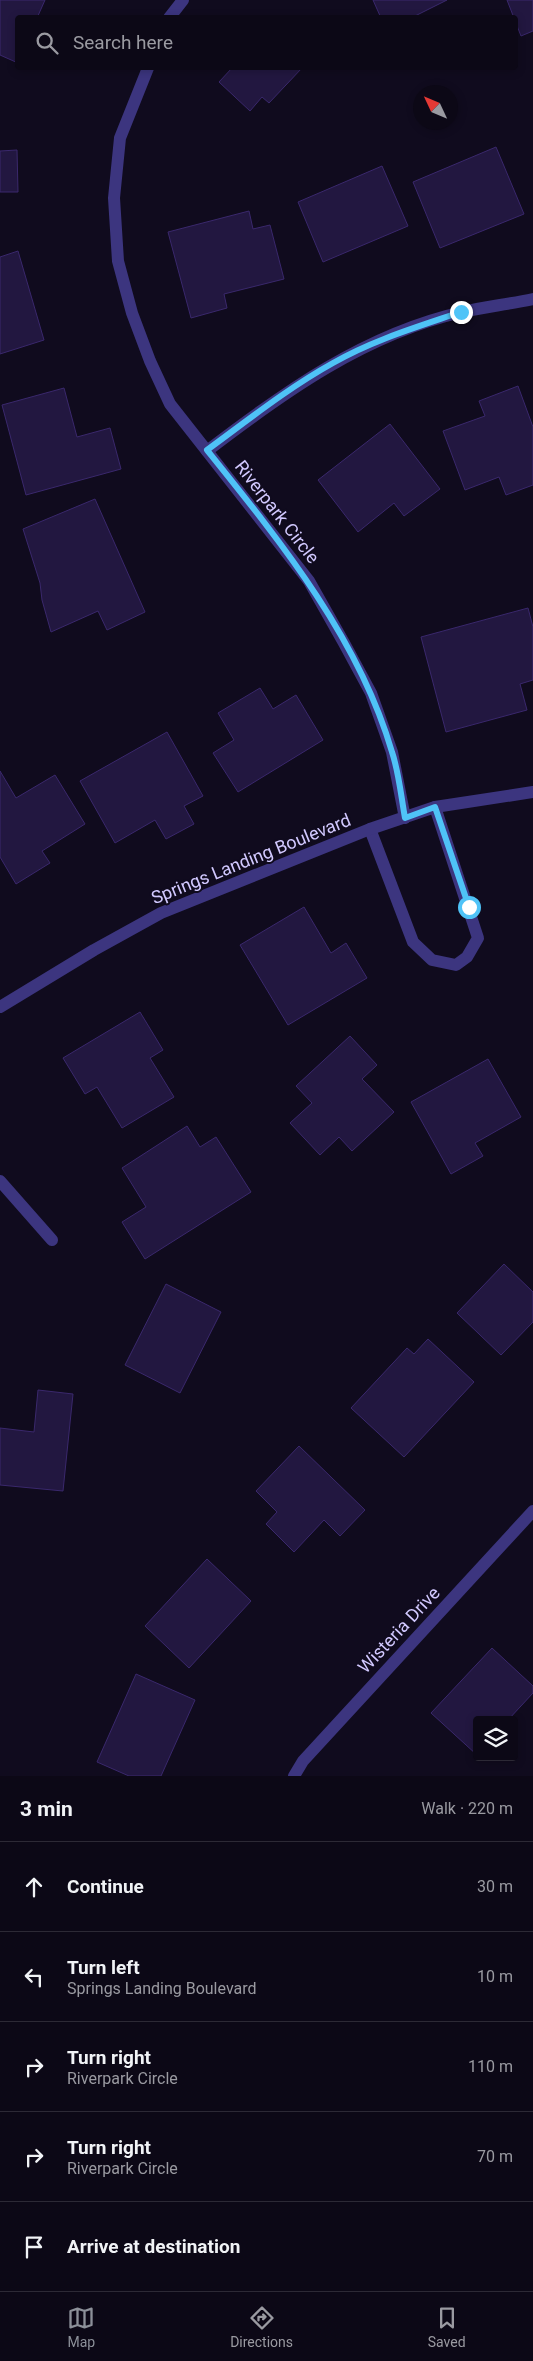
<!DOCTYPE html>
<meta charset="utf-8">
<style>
:root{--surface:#0c0816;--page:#1a1623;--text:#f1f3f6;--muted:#9a9aa1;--line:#2c2935;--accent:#8c9099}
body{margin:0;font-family:Roboto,sans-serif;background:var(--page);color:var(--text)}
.controls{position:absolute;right:15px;bottom:15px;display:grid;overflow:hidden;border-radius:5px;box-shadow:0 2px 8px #0003}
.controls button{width:45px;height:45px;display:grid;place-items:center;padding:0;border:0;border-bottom:1px solid var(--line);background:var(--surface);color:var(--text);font:25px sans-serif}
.compass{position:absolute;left:413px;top:85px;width:45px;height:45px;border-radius:50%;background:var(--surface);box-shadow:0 2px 8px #0003;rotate:314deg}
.stop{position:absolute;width:15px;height:15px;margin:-11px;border:4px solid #4fc3f7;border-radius:50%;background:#fff}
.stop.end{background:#4fc3f7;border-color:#fff;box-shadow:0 1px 5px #0008}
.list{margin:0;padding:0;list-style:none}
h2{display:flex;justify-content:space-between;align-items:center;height:65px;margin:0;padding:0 20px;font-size:21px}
h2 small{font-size:16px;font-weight:400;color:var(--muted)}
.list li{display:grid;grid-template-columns:32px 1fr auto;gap:15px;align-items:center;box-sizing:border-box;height:90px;padding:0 20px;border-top:1px solid var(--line)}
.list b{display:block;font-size:19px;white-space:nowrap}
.list p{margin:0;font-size:16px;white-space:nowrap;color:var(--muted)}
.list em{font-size:16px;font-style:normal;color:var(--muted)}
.icon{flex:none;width:28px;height:28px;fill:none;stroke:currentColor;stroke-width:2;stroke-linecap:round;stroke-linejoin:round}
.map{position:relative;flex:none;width:533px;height:1776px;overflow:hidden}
.search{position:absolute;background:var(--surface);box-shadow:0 2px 8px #0003;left:15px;right:15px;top:15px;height:55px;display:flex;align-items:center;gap:12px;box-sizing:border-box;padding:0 18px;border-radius:5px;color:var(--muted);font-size:19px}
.sheet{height:515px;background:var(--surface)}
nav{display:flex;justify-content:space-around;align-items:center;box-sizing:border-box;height:70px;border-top:1px solid var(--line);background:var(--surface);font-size:14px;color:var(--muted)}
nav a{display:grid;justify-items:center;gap:2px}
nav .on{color:var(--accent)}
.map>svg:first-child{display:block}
.building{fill:#221740;stroke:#3a286c}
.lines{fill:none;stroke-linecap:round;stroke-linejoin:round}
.minor{stroke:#3c357f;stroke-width:12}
.route{stroke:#4fc3f7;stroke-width:6}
.labels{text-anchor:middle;stroke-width:4;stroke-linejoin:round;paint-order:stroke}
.street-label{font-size:18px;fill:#d2c9ff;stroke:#100b1e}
</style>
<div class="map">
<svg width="533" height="1776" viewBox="0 0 533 1776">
<rect width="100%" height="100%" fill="#100b1e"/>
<!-- building -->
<g class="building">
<polygon points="0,0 45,0 37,18 18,18 18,63 0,55"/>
<polygon points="373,0 447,0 411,18 381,18"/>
<polygon points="507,0 533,0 533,31 521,36"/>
<polygon points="232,68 302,68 269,103 262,97 250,111 219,82"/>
<polygon points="496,147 524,214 440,248 413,182"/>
<polygon points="17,150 18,192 0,192 0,151"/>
<polygon points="382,166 408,226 323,262 298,202"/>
<polygon points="249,211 253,229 270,225 284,279 224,294 227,308 191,318 168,232"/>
<polygon points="18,251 44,340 0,354 0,257"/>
<polygon points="518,386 533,427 533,485 506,495 499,477 465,490 443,431 485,416 479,401"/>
<polygon points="64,388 77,437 110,428 121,469 26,495 2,405"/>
<polygon points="390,424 440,489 404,516 394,503 358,532 318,480"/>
<polygon points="95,499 145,612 107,630 98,611 51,632 42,600 40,583 23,529"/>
<polygon points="528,608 533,627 533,680 520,684 527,710 446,732 421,637"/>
<polygon points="260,688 273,709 296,695 323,740 238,792 213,753 234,740 218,713"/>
<polygon points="167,732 203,796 184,806 194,824 166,839 155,820 115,843 80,781"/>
<polygon points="0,771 16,798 55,775 85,824 42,851 50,863 16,884 0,857"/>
<polygon points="304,907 331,953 346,943 367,978 288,1025 240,945"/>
<polygon points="140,1012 163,1050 150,1058 174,1097 122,1128 97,1087 85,1094 63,1058"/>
<polygon points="350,1036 377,1065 362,1079 394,1112 352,1151 339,1137 320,1155 290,1123 312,1103 296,1086"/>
<polygon points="488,1059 521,1117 475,1143 483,1156 451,1174 411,1102"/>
<polygon points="187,1126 200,1147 216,1137 251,1192 145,1259 122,1222 146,1207 122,1168"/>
<polygon points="504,1264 533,1292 533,1322 501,1355 457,1313"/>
<polygon points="166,1284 221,1312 180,1393 125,1365"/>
<polygon points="428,1339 474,1382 404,1457 351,1408 407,1348 414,1354"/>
<polygon points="38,1390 73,1394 63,1491 0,1485 0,1428 34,1432"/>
<polygon points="299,1446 365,1510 340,1536 324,1520 294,1552 266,1524 277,1512 256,1491"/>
<polygon points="207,1559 251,1601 189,1668 145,1626"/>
<polygon points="492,1648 533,1686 533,1693 508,1720 477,1720 477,1755 431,1713"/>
<polygon points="136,1674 195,1700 161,1776 129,1776 97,1762"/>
</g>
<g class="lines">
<!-- minor -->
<g class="minor">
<polyline points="169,18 183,0"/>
<polyline points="148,68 120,138 114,198 118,261 132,313 150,361 170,404 309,581 344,643 371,693 392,752 405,818"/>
<path d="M 207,451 C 284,392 365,334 462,312 C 485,307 509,304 533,299"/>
<polyline points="370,829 413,942 432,960 456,965 467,957 478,938 435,807"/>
<polyline points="0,1007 94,950 161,913 370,829 435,807 533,792"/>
<polyline points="0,1181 52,1240"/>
<polyline points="294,1776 303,1761 533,1511"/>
</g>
</g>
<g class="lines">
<!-- route -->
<path class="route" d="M 461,312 C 417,327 373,340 333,363 C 288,388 248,420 207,450 C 280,541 359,638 392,752 C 399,773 401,796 405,818 L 435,807 L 469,907"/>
</g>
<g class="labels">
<!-- street labels -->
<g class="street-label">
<text transform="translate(277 512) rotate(52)" y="6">Riverpark Circle</text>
<text transform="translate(251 859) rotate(-22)" y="6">Springs Landing Boulevard</text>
<text transform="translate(399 1630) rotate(-47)" y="6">Wisteria Drive</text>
</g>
</g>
</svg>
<div class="controls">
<button><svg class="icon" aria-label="layers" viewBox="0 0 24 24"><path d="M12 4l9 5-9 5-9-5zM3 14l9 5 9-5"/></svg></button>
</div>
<svg class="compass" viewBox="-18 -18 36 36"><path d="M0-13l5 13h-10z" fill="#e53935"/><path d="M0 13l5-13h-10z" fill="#9a9aa1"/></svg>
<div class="stop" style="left:469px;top:907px"></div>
<div class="stop end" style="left:461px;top:312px"></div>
<div class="search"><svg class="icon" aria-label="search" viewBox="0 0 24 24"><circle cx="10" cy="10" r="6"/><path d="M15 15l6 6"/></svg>Search here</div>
</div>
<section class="sheet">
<h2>3 min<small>Walk · 220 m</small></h2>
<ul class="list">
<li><svg class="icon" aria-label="ahead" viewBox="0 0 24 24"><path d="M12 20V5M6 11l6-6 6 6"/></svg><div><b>Continue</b></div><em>30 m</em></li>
<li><svg class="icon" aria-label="left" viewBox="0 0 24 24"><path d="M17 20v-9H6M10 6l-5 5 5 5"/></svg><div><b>Turn left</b><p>Springs Landing Boulevard</p></div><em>10 m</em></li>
<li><svg class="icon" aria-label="right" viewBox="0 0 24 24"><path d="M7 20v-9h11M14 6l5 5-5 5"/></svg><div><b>Turn right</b><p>Riverpark Circle</p></div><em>110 m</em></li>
<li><svg class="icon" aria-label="right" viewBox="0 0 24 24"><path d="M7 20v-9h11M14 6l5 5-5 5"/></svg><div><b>Turn right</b><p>Riverpark Circle</p></div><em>70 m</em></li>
<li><svg class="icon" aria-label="arrive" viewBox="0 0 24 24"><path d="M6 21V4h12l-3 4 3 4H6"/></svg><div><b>Arrive at destination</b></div></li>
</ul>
</section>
<nav>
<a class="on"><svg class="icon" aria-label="map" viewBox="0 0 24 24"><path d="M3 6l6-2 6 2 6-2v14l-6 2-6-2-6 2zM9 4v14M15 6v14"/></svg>Map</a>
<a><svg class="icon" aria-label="directions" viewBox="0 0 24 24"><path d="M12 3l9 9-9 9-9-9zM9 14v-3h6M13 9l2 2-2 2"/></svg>Directions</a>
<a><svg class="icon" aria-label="saved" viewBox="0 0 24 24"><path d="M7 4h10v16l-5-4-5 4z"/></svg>Saved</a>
</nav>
